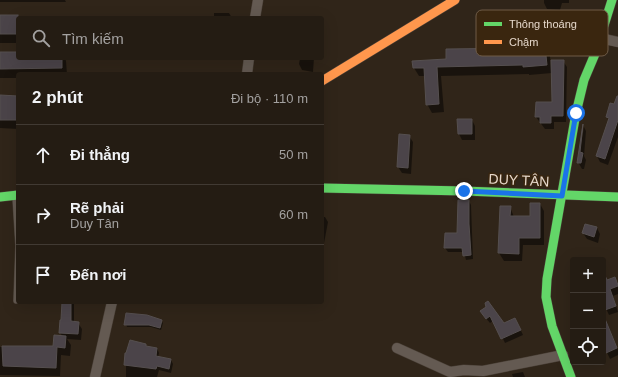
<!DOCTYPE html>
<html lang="vi">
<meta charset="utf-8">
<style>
:root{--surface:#241c13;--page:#302921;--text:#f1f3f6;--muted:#a3a1a0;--line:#413a33}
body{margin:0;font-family:Arial,sans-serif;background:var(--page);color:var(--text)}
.controls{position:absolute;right:12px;bottom:12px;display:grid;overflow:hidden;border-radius:4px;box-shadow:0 4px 16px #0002}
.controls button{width:36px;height:36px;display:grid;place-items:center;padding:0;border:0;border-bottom:1px solid var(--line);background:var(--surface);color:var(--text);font:20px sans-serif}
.stop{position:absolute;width:12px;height:12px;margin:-9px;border:3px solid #1a73e8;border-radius:50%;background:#fff}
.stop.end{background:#1a73e8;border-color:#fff;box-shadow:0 1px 4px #0008}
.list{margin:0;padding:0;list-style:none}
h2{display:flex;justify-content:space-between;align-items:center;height:52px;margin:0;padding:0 16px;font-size:17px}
h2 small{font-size:13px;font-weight:400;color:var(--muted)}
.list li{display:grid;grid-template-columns:26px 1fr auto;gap:12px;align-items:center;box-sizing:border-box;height:60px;padding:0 16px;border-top:1px solid var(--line)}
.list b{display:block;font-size:15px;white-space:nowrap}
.list p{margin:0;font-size:13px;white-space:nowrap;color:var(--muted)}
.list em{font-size:13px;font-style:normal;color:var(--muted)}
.icon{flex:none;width:22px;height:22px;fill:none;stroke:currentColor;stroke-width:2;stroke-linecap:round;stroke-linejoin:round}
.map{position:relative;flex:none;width:618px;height:377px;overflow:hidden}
.search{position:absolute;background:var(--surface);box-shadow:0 4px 16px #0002;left:16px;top:16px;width:308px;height:44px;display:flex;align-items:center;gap:10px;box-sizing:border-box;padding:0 14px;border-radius:4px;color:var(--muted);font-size:15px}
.panel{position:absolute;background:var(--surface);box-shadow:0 4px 16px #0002;left:16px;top:72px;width:308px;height:232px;border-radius:4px}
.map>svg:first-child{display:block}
.shadow{fill:#0007}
.building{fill:#4b4449;stroke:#554f4f}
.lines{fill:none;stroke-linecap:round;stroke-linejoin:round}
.lane-casing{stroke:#493f36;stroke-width:6}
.street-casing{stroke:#493f36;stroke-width:11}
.fast-casing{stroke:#493f36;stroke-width:10}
.slow-casing{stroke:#493f36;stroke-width:10}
.lane{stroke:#645a52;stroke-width:5}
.street{stroke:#645a52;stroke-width:10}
.fast{stroke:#63d668;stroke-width:9}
.slow{stroke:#ff974d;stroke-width:9}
.route{stroke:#1a73e8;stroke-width:5}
.labels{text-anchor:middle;stroke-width:3;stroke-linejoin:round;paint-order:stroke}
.street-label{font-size:14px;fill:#e6d8cb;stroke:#3a260f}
.key{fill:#3a260f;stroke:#6e5b47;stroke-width:1}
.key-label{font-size:11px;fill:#e6d8cb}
</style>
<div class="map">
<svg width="618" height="377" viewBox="0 0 618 377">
<rect width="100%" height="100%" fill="#302519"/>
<!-- shadow -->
<g class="shadow">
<polygon points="0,0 65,0 66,2 0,2"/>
<polygon points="544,0 569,0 569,3 562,3 560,10 547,9 544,3"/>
<polygon points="214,13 229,13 232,18 214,18"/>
<polygon points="0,16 59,17 59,18 18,18 18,43 0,43"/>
<polygon points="545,47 550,56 551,71 563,61 567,67 566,122 554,122 554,129 545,129 536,117 553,103 552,73 529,75 529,74 441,76 444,112 432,113 427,104 425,76 419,76 414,68 447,60"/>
<polygon points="0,53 18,53 18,58 65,58 66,61 67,74 18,74 18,78 0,78"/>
<polygon points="300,58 314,58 313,72 302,70 299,64"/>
<polygon points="0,96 18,97 18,129 0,128"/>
<polygon points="618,107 618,137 608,165 600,162 597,156 609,120 607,117"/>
<polygon points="472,120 475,126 475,140 462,140 459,134"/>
<polygon points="584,127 586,131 584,156 586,160 584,169 582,169 578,162"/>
<polygon points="409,136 413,142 411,174 402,173 398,167"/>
<polygon points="469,201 471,205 473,259 466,260 464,252 448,252 445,248 458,234"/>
<polygon points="540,204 544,211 544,245 523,245 522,261 504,261 499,253 501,207 510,207 514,217 531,217"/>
<polygon points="322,217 325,217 328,222 322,254"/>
<polygon points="597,228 600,234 598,243 587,239 583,233"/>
<polygon points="615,278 618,284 618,294 613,296 618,312 609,315 603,302 603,286"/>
<polygon points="63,302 74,302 74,322 78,323 82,329 81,340 67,339 71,345 70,356 61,355 60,376 0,375 0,347 54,347 62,336 60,332"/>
<polygon points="487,307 504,324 518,324 523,335 505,343 494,320 490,323 484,316"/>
<polygon points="161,321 163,323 161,330 151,327 127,327 126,324"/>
<polygon points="608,329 618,350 618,355 610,359 603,344 603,331"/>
<polygon points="146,345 146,347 157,348 159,353 158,357 171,360 173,364 171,373 159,370 157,377 126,377 126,354"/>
<polygon points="523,372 525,377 513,377 512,374"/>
</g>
<!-- building -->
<g class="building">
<rect x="0" y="15" width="18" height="19"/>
<polygon points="545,46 547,65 523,67 523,65 437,67 439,104 426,105 424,68 413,68 412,61 446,59 446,49 520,48"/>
<polygon points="0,52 18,52 18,58 62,58 62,68 0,69"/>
<polygon points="551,60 564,60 563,116 551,116 551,123 540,123 540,117 535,117 536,102 552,102"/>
<polygon points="0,95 18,96 18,120 0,120"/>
<polygon points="617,96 618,96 618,120 605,159 596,156 609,118 606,117 610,103 614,104"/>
<polygon points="457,119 472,119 472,134 458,134"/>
<polygon points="583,124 580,152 583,153 581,163 577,163"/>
<polygon points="399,134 410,135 408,168 397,167"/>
<polygon points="458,200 469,200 469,224 471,255 463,256 462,248 444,248 445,233 457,233"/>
<polygon points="530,203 540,203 540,238 519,238 519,254 498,253 500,206 511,206 510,216 530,216"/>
<polygon points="585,224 597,227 594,237 582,233"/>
<polygon points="604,273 607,280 615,277 618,285 618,286 610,289 616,306 605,310 603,305 603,274"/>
<polygon points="488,301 504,323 515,318 521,330 501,339 490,316 486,319 480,311 486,307 485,303"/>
<polygon points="62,302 71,302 71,321 79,322 78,334 59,333 60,320 61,320"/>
<polygon points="126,313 147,315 162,320 160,328 149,325 124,325"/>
<polygon points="603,314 617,348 606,353 603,346"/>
<polygon points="54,335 66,336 65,348 57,347 56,368 3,366 2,346 53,346"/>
<polygon points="130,340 146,344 146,346 157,348 156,356 171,359 169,369 157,366 156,369 124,365 125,353 126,353"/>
</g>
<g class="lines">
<!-- lane casing -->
<g class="lane-casing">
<polyline id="lane" points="15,198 18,246 16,301"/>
</g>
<!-- street casing -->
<g class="street-casing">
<g id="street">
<polyline points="255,18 258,0"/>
<polyline points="600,38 618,42"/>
<polyline points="247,74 249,58"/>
<polyline points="397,348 450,372 464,370 483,371 563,355"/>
<polyline points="95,377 112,302"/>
</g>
</g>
<!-- fast casing -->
<g class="fast-casing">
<g id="fast">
<polyline points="322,188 464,191 618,197"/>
<polyline points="0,197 18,195"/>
<polyline points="571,377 552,326 546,297 547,279 576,113 584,80 595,54 612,0"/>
</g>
</g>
<!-- slow casing -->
<g class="slow-casing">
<polyline id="slow" points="322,81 455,0"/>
</g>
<!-- lane -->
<use href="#lane" class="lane"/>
<!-- street -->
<use href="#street" class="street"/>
<!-- fast -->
<use href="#fast" class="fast"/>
<!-- slow -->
<use href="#slow" class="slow"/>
</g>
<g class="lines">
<!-- route -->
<polyline class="route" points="464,191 562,196 576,113"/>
</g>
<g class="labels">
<!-- street labels -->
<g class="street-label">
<text transform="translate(519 180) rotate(3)" y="5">DUY TÂN</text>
</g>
</g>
<!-- legend -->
<rect x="476" y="10" width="132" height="46" rx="6" class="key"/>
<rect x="484" y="22" width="18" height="4" fill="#63d668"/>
<rect x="484" y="40" width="18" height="4" fill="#ff974d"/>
<g class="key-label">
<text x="509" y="28">Thông thoáng</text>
<text x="509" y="46">Chậm</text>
</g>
</svg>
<div class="controls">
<button>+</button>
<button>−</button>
<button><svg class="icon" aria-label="locate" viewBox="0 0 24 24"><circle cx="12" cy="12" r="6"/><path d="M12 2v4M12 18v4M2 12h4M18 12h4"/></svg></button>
</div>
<div class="stop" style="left:576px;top:113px"></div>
<div class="stop end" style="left:464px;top:191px"></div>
<div class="search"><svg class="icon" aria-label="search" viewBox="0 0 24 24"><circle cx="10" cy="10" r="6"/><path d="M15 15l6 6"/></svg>Tìm kiếm</div>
<section class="panel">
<h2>2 phút<small>Đi bộ · 110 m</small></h2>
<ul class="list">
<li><svg class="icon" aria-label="ahead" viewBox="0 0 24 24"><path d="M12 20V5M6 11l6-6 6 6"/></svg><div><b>Đi thẳng</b></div><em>50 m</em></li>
<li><svg class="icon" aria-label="right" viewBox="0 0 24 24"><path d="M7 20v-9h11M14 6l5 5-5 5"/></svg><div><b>Rẽ phải</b><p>Duy Tân</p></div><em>60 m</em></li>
<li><svg class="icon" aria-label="arrive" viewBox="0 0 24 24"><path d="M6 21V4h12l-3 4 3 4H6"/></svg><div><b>Đến nơi</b></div></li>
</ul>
</section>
</div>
